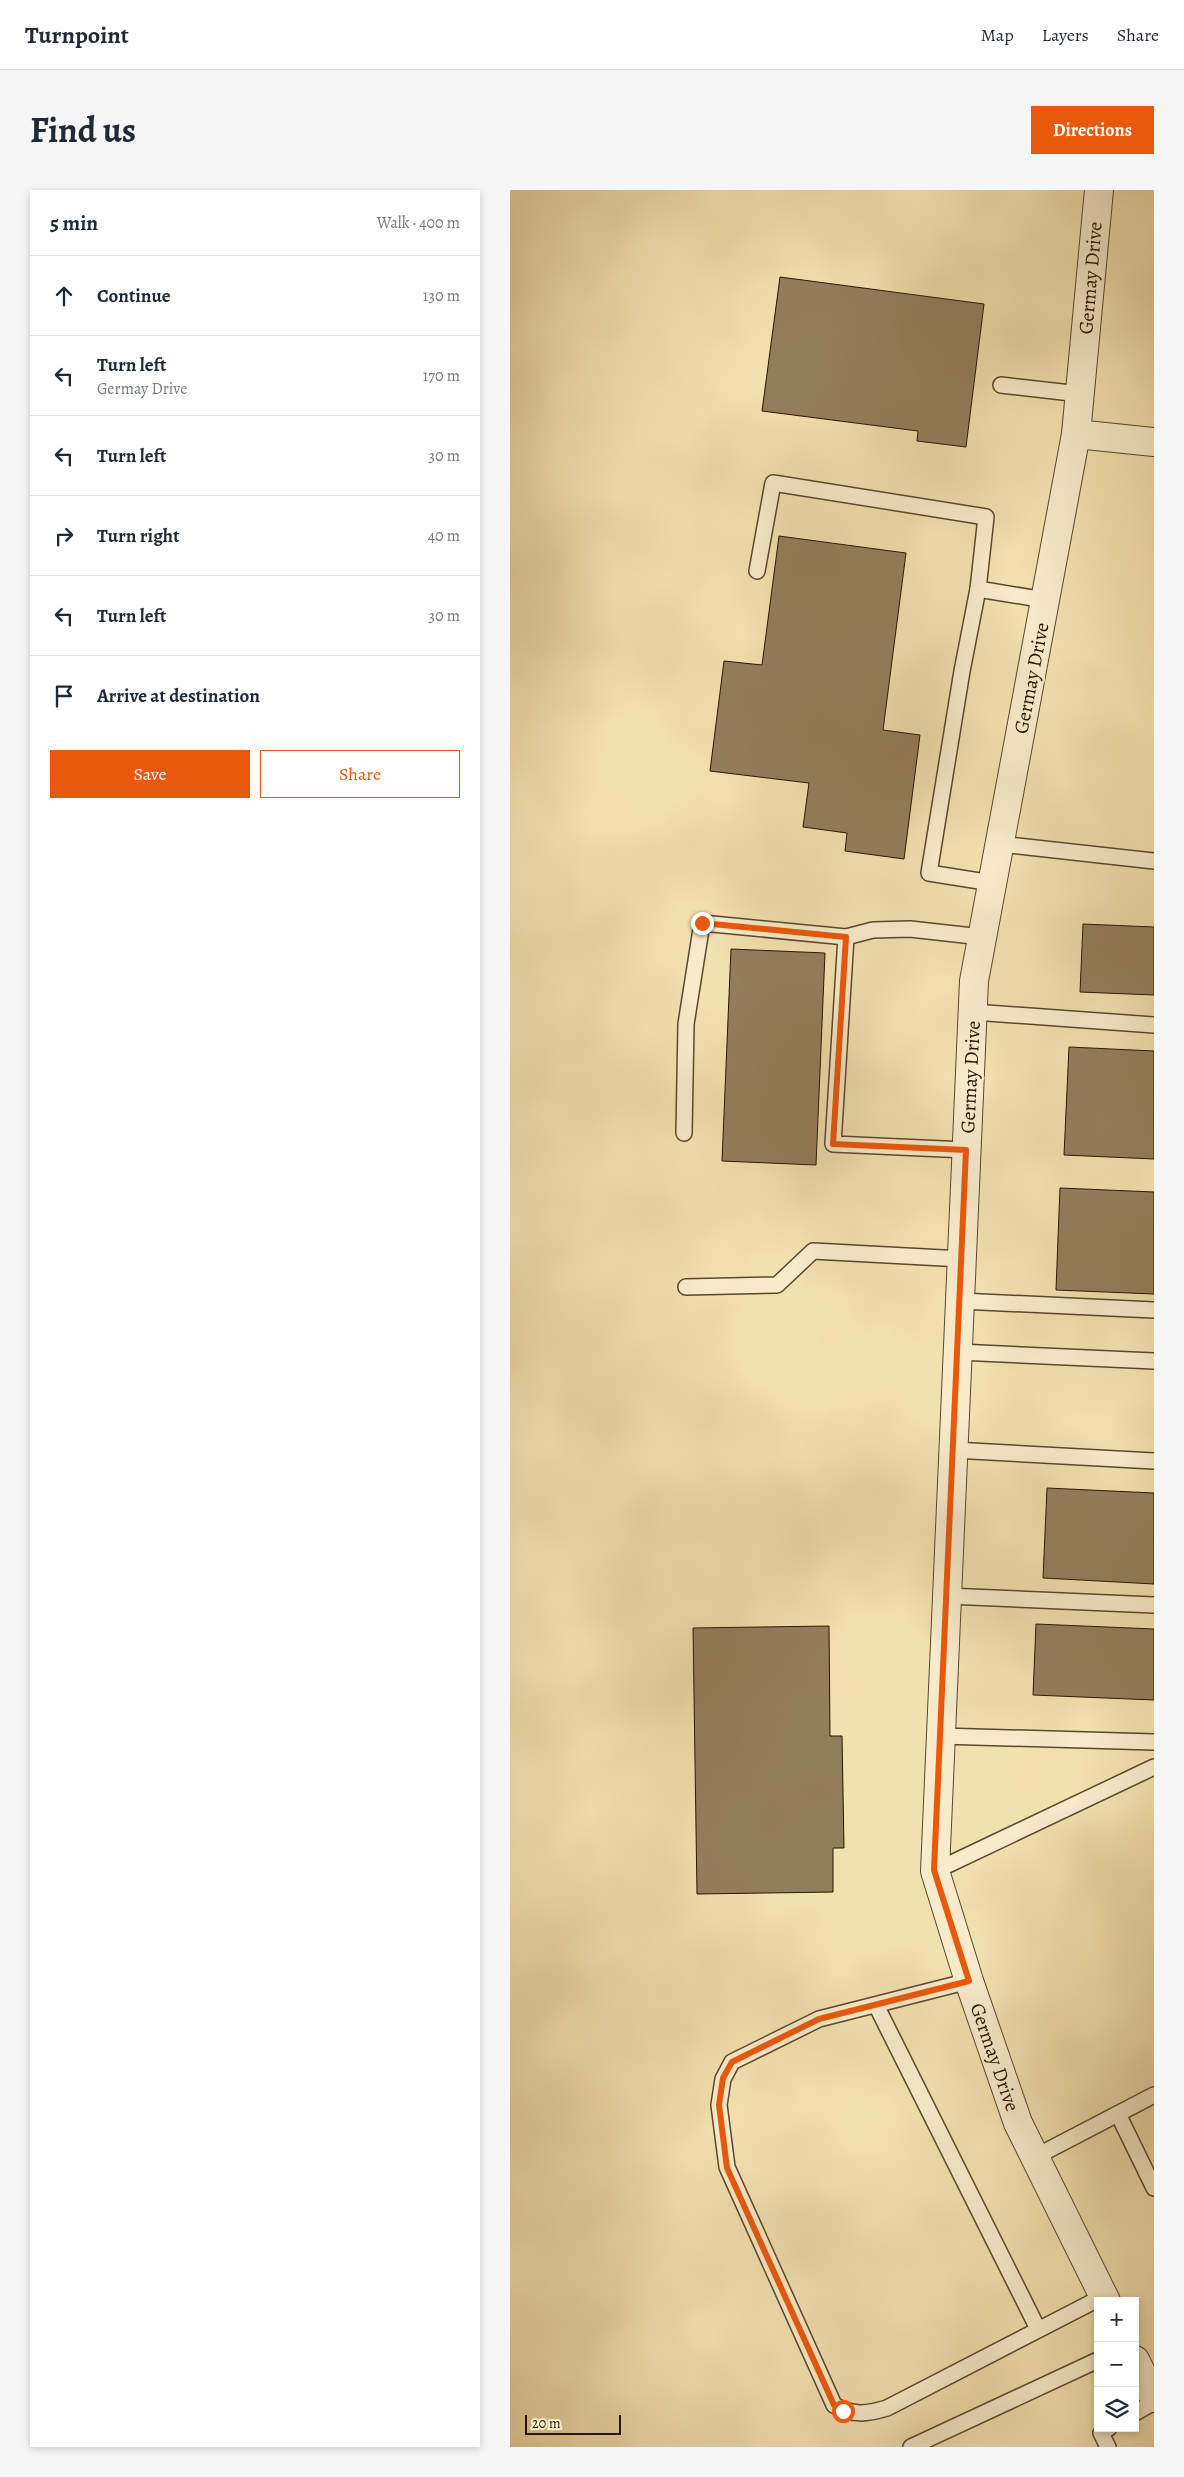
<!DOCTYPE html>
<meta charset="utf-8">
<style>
:root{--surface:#fff;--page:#f6f6f7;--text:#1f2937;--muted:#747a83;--line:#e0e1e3;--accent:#ea580c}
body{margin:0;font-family:Alegreya,serif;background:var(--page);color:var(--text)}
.controls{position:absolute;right:15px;bottom:15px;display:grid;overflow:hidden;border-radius:0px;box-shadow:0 2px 8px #0003}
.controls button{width:45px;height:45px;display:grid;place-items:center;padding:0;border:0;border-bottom:1px solid var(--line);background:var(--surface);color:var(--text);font:25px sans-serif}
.scale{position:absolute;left:15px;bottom:12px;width:96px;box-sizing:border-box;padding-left:5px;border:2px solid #2a1402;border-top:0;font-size:14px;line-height:18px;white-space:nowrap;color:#2a1402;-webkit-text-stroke:4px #f7ebcb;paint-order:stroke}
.stop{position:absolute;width:15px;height:15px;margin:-11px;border:4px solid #ea580c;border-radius:50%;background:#fff}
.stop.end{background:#ea580c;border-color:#fff;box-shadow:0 1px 5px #0008}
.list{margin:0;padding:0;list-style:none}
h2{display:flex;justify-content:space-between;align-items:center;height:65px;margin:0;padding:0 20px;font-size:21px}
h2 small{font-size:16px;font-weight:400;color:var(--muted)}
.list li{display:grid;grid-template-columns:32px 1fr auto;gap:15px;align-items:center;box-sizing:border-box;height:80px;padding:0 20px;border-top:1px solid var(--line)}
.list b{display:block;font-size:19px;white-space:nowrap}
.list p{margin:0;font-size:16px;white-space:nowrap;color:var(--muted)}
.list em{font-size:16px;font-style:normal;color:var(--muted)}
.actions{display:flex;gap:10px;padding:15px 20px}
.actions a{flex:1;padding:11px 0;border:1px solid var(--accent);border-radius:0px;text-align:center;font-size:18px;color:var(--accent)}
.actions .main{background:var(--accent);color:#fff}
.icon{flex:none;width:28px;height:28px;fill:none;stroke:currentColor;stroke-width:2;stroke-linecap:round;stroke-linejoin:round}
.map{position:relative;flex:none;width:644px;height:2257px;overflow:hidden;border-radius:0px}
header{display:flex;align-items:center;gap:30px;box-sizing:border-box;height:70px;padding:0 25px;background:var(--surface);border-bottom:1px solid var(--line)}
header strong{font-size:24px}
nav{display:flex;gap:28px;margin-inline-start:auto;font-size:18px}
.intro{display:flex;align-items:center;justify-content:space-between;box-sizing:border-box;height:120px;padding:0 30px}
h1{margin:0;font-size:35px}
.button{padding:12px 22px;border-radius:0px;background:var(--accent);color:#fff;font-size:18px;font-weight:700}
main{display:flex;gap:30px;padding:0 30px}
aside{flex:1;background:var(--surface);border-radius:0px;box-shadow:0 2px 8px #0003}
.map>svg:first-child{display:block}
.building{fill:#937e5c;stroke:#2a1402}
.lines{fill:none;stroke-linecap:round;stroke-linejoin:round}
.lane-casing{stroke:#5c472d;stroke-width:18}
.street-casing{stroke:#5c472d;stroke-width:30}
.lane{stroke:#f7ebcb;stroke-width:15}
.street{stroke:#f7ebcb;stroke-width:28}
.route{stroke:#ea580c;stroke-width:6}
.labels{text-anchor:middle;stroke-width:5;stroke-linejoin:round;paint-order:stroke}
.street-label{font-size:20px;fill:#2a1402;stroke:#f7ebcb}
</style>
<header>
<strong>Turnpoint</strong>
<nav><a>Map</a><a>Layers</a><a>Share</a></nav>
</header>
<div class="intro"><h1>Find us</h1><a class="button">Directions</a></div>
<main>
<aside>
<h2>5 min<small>Walk · 400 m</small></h2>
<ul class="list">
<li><svg class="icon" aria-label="ahead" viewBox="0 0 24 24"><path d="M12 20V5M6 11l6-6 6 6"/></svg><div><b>Continue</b></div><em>130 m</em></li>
<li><svg class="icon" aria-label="left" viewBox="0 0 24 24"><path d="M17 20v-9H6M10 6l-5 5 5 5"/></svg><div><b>Turn left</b><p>Germay Drive</p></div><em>170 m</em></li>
<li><svg class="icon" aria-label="left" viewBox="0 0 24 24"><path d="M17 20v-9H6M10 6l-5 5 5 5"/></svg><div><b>Turn left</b></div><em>30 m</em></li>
<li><svg class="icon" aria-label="right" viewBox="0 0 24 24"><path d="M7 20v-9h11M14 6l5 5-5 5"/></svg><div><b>Turn right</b></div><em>40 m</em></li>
<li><svg class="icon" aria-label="left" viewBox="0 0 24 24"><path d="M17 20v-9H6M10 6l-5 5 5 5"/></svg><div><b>Turn left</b></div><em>30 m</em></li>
<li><svg class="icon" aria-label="arrive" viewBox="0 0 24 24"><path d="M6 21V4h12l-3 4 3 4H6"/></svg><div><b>Arrive at destination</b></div></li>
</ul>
<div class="actions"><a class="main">Save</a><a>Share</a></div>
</aside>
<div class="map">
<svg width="644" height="2257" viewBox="0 0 644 2257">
<rect width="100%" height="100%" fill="#f3e0af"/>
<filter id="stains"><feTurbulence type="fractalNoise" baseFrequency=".004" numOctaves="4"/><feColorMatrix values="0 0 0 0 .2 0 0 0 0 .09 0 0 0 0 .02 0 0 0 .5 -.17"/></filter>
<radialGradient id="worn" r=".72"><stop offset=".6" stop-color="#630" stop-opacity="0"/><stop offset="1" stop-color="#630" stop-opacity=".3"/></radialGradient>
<!-- building -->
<g class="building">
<polygon points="270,87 474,114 456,257 407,251 408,241 252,221"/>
<polygon points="269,346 396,363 373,540 410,545 394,669 335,661 337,643 293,637 299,593 200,581 214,471 252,475"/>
<polygon points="573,734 644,737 644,805 570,802"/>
<polygon points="221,759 315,763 306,975 212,971"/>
<polygon points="559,857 644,861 644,969 554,965"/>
<polygon points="550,998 644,1002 644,1104 546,1100"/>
<polygon points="537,1298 644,1303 644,1394 533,1388"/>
<polygon points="526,1434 644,1439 644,1510 523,1505"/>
<polygon points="319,1436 320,1546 332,1546 334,1658 323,1658 323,1702 187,1704 183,1438"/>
</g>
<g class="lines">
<!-- lane casing -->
<g class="lane-casing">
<g id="lane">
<polyline points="491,195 570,204"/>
<polyline points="247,381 263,293 476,327 468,399 535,410"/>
<polyline points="468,399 452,481 419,683 482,693"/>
<polyline points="490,654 644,671"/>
<polyline points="336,747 323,954 456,960"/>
<polyline points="463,822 644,835"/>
<polyline points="174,943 176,834 192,733 336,747 363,740 400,739 472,747"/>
<polyline points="176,1097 267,1095 303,1061 452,1069"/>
<polyline points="450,1111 644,1120"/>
<polyline points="448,1162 644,1171"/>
<polyline points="443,1260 644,1271"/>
<polyline points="437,1406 644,1415"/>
<polyline points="431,1546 644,1552"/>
<polyline points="425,1681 644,1577"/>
<path d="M 459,1791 L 309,1829 L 222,1872 L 213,1889 L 209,1915 L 217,1977 L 324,2215 C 342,2226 357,2224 377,2218 L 594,2106"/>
<polyline points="366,1815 528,2139"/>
<polyline points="608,1924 644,1998"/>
<polyline points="525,1967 644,1905"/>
<polyline points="625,2223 644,2212"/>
<polyline points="401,2257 588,2170"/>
<polyline points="598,2257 591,2243 599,2238"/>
</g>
</g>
<!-- street casing -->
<g class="street-casing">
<g id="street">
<path id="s1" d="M 589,0 L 566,244 L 464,791 L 425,1681 L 459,1791 L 508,1933 L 596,2111"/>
<polyline points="566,244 644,252"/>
<polyline points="625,2170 644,2208"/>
</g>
</g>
<!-- lane -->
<use href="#lane" class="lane"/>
<!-- street -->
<use href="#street" class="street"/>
</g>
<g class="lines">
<!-- route -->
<polyline class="route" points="192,733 336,747 323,954 456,960 424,1680 459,1791 309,1829 222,1872 213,1888 209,1915 217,1978 324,2215 333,2221"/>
</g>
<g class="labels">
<!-- street labels -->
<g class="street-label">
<text transform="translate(580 88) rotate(-85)" y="7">Germay Drive</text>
<text transform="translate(521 488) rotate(-79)" y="7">Germay Drive</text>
<text transform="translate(460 887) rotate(-87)" y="7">Germay Drive</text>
<text dy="7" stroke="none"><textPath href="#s1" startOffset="1888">Germay Drive</textPath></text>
</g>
</g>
<rect width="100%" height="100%" filter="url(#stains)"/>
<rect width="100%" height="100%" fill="url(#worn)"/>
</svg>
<div class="controls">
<button>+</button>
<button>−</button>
<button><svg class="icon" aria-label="layers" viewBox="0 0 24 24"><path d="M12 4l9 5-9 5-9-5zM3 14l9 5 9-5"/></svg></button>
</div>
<div class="scale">20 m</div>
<div class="stop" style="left:333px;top:2221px"></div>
<div class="stop end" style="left:192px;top:733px"></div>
</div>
</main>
